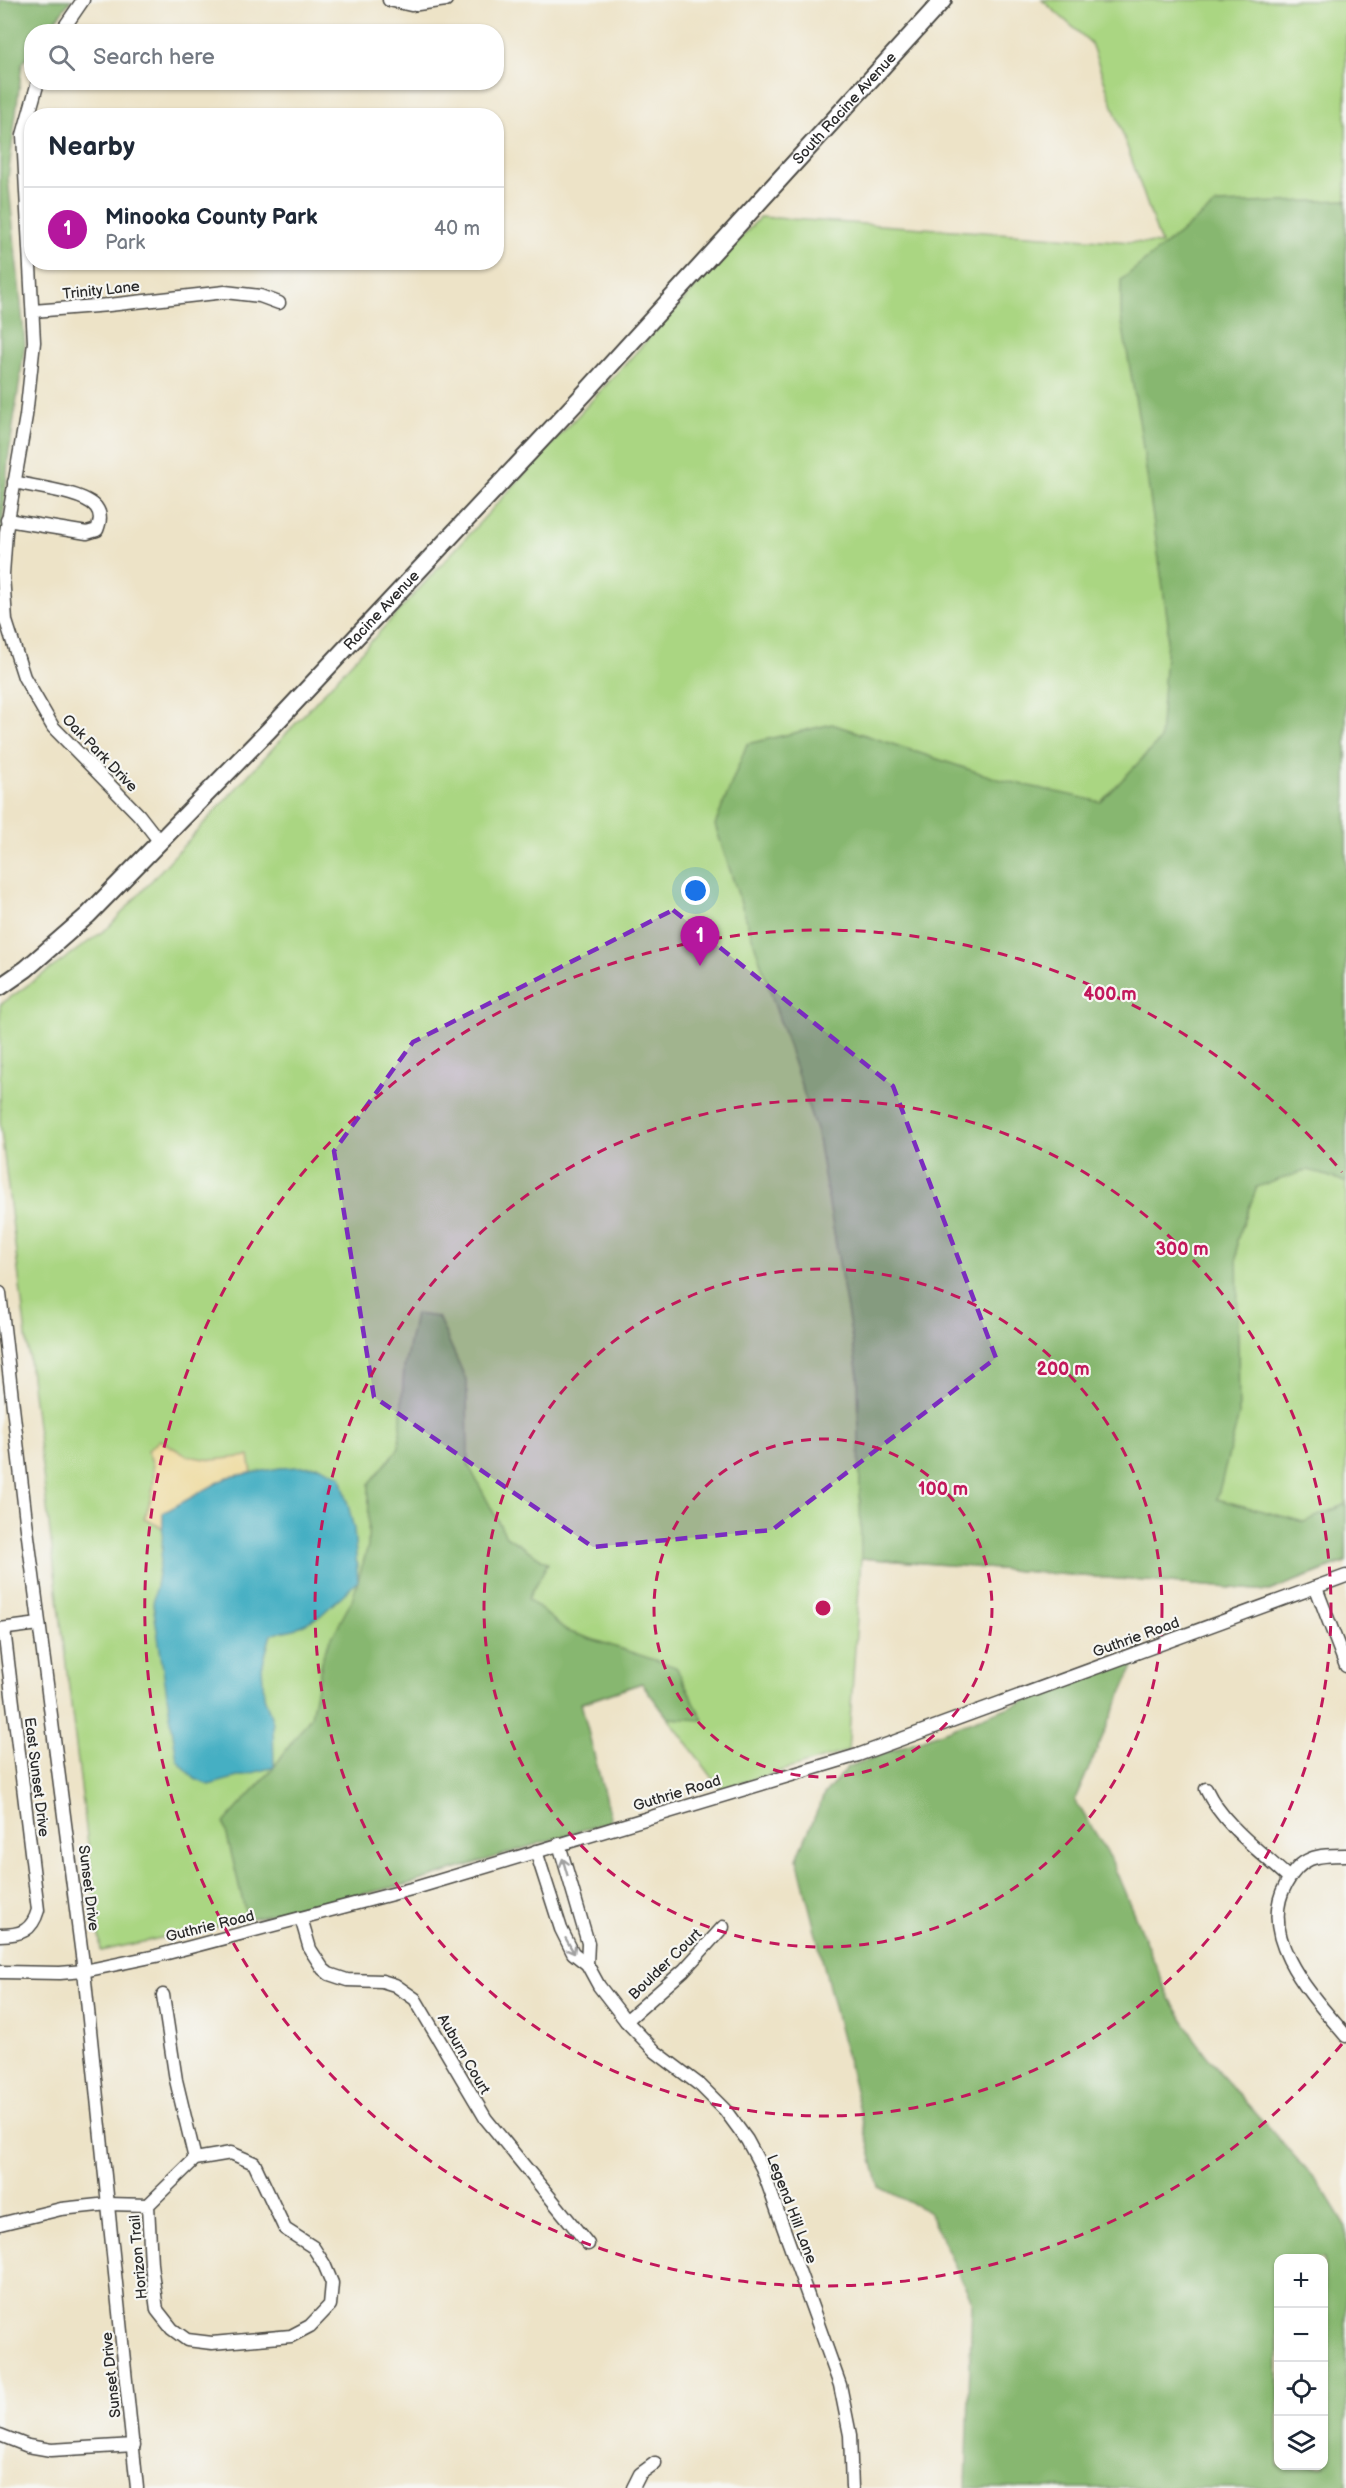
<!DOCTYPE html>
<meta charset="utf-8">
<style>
:root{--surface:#fff;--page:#f2f2f3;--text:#1f2937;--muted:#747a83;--line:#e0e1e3;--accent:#b5179e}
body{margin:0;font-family:"Balsamiq Sans",sans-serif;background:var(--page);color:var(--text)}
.controls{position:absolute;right:18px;bottom:18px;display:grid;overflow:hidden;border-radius:12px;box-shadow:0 2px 4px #0004}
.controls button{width:54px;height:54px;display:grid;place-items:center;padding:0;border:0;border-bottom:2px solid var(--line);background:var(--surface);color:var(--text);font:30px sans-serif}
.you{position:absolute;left:696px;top:891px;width:21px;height:21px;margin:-15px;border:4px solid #fff;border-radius:50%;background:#1a73e8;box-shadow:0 0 0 9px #1a73e833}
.badge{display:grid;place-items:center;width:39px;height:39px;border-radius:50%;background:var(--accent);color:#fff;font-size:20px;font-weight:700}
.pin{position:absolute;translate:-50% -50px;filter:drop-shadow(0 2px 3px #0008)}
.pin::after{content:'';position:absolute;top:32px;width:21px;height:18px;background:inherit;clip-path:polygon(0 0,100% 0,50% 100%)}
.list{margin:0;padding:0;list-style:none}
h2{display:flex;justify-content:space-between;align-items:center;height:78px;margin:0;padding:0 24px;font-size:26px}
h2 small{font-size:20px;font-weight:400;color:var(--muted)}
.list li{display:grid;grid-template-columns:39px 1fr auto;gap:18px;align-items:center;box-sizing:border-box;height:84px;padding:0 24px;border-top:2px solid var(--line)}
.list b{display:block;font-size:22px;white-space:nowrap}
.list p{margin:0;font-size:20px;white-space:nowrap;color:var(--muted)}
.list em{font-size:20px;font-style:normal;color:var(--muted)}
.icon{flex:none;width:33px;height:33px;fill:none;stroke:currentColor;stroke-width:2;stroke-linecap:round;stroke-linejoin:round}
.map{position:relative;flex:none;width:1346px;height:2488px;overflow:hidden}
.search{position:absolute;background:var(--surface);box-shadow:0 2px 4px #0004;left:24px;top:24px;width:480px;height:66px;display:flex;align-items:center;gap:15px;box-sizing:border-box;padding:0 21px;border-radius:24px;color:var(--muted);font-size:22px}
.panel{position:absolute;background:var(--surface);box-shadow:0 2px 4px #0004;left:24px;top:108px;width:480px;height:162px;border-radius:24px}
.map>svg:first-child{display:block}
.green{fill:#aad682;stroke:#6a8056;stroke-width:1.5}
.forest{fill:#87b770;stroke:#59714e;stroke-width:1.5;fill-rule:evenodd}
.sand{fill:#eeda9e;stroke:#8c8264;stroke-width:1.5}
.water{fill:#44afc3;stroke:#386d77;stroke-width:1.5}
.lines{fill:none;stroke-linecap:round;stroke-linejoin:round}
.minor-casing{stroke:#484742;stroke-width:15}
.major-casing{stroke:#484742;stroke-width:20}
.minor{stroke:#fff;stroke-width:12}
.major{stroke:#fff;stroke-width:16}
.oneway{stroke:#a0a0a0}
.marked{fill:#7b2cbf;fill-opacity:0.2;stroke:#7b2cbf;stroke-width:4.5;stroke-dasharray:12 8;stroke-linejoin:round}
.ring{fill:none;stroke:#c2185b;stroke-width:3;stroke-dasharray:10 8}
.labels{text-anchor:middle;stroke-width:4.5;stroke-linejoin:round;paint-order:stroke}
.street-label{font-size:15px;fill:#2b2b2b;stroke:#f6f6f2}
.centre{fill:#c2185b;stroke:#f6f6f2;stroke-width:3}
.ring-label{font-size:18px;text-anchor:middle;font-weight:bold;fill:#c2185b;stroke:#f6f6f2;stroke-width:4.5;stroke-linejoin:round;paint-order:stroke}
</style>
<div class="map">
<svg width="1346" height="2488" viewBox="0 0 1346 2488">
<rect width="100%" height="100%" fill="#f6f6f2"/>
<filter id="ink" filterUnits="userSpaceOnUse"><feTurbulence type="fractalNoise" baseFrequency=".0167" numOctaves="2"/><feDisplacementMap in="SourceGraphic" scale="12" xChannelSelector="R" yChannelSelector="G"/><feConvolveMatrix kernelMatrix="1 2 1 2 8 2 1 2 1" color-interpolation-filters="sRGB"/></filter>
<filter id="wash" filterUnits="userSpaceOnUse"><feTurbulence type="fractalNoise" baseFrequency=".008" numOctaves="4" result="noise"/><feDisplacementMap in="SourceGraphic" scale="24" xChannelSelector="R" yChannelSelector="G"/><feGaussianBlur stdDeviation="1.35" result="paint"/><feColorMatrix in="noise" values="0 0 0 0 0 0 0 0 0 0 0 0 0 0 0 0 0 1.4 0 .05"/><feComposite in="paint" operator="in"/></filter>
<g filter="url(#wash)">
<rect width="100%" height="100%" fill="#ede3c7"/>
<!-- green -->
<polygon class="green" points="1042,0 1346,0 1346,1562 1269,1591 861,1558 848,1751 721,1789 642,1683 580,1704 611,1821 409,1884 101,1951 0,1122 0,1005 109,927 760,217 1161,244 1091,43"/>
<!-- forest -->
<g class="forest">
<polygon points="0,0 71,0 47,31 32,32 31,51 22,64 8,178 25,344 8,460 0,552"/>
<polygon points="1346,200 1346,1182 1308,1170 1257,1187 1237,1240 1239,1415 1217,1499 1304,1522 1346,1504 1346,1561 1269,1591 861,1558 858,1375 817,1133 715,825 747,744 832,724 998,779 1101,802 1160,740 1168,623 1139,420 1121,317 1121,280 1216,204"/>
<polygon points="415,1314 438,1317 467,1382 468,1464 506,1536 548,1563 528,1599 567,1631 676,1667 703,1720 668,1718 642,1683 581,1703 611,1821 409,1884 247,1919 224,1823 271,1771 311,1716 324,1652 352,1600 368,1546 369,1484 399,1448 404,1368"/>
<path d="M 1136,1660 L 1075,1800 L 1110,1857 L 1169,1997 L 1195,2039 L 1224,2078 L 1321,2186 L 1346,2227 L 1346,2488 L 966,2488 L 972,2301 L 929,2212 L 879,2187 L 797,1858 L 824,1795 L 848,1767 ZM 1324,2258 L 1324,2466 L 1278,2466 L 1278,2258 Z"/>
</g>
<!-- sand -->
<path class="sand" d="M 160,1440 L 187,1456 L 212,1460 L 249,1456 L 252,1473 L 228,1477 L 164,1513 L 163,1528 L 144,1519 C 152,1497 160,1472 147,1451 Z"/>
<!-- water -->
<polygon class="water" points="319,1466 341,1476 354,1529 358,1581 320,1616 294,1629 271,1634 262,1667 264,1696 273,1723 274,1767 209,1785 195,1779 177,1760 153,1604 162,1549 163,1513 228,1477 280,1468"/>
</g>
<g filter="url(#ink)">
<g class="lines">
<!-- minor casing -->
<g class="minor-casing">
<g id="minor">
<polyline points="389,0 411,5 446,0"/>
<polyline points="61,32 83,0"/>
<polyline points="38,82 23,135 34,342 26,416 6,532 3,574 6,621 24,677 53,727 139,815 160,842"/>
<polyline points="33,311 109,305 225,292 260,296 279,303"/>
<path d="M 7,520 L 87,533 L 97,530 C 100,522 102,515 96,507 C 84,492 34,487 14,482"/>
<polyline points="0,1293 26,1521 84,1971 137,2488"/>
<polyline points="1316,1588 1346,1666"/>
<polyline points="0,1629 39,1624"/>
<path d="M 1206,1789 C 1223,1825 1260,1851 1289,1878"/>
<polyline points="559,1844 588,1943 587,1964"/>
<polyline points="536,1851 561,1929 573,1953 587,1964 599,1986 626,2021 656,2052 701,2086 725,2110 747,2140 762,2168 840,2385 850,2435 852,2488"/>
<path d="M 1346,1855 C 1316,1855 1301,1856 1286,1884 C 1256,1938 1313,1997 1346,2036"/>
<polyline points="301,1918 310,1949 323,1969 329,1974 347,1980 382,1981 395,1985 415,1999 486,2119 588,2244"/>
<path d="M 0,1935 C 21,1935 32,1931 38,1910 L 4,1629"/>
<polyline points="0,1972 60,1973 84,1971 156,1956 415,1888 858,1755 1346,1576"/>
<polyline points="163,1995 176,2080 195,2159"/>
<polyline points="626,2021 684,1970 723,1927"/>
<polyline points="0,2224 61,2209 108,2204 148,2205 195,2159 231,2153 254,2163 285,2229 313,2247 324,2264 332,2283 330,2305 310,2326 291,2336 212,2343 187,2340 172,2329 157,2310 151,2264 148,2205"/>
<polyline points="0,2435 28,2446 51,2450 134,2445"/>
<polyline points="633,2488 640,2474 655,2463"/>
</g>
</g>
<!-- major casing -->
<g class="major-casing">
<g id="major">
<path id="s1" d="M 0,987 L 26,969 L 88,915 L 269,730 L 585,393 L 943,0"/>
</g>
</g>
<!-- minor -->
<use href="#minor" class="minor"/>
<!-- major -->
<use href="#major" class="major"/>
</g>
<!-- one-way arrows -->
<defs><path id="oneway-shaft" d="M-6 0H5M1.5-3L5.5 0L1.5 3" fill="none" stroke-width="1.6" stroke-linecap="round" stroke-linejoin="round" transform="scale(1.5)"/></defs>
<g class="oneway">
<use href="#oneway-shaft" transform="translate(565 1867) rotate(-106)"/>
<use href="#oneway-shaft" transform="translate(570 1946) rotate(60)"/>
</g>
</g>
<!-- marked area -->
<path class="marked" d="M 673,910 L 893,1086 L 996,1358 L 772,1530 L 593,1547 L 374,1397 L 334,1151 L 413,1042 Z"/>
<!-- distance rings -->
<g class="ring">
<circle cx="823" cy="1608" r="169"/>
<circle cx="823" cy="1608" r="339"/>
<circle cx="823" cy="1608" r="508"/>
<path d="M1342 2044A678 678 0 1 1 1342 1172"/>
</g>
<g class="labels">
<!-- street labels -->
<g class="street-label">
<text dy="5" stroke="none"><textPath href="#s1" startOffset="1220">South Racine Avenue</textPath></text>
<text transform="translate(101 290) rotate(-6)" y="5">Trinity Lane</text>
<text dy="5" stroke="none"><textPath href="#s1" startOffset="537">Racine Avenue</textPath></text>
<text transform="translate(100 753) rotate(46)" y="5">Oak Park Drive</text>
<text transform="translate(1136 1637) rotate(-20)" y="5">Guthrie Road</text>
<text transform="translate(37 1777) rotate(83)" y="5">East Sunset Drive</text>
<text transform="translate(677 1793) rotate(-17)" y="5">Guthrie Road</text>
<text transform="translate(89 1888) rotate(83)" y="5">Sunset Drive</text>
<text transform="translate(210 1926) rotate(-14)" y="5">Guthrie Road</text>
<text transform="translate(665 1964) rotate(-44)" y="5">Boulder Court</text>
<text transform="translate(464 2054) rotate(60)" y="5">Auburn Court</text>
<text transform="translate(792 2209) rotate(69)" y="5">Legend Hill Lane</text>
<text transform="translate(138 2257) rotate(-95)" y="5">Horizon Trail</text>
<text transform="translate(111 2375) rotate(-96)" y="5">Sunset Drive</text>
</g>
</g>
<circle cx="823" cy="1608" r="9" class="centre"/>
<g class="ring-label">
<text x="1110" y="1000">400 m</text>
<text x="1182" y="1255">300 m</text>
<text x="1063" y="1375">200 m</text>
<text x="943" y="1495">100 m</text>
</g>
</svg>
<div class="controls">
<button>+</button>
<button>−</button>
<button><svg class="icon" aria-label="locate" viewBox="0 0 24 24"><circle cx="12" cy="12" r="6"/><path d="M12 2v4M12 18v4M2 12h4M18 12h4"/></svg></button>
<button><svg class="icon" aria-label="layers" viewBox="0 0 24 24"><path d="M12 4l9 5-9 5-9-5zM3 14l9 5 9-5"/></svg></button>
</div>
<div class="you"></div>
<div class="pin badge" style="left:700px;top:966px">1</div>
<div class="search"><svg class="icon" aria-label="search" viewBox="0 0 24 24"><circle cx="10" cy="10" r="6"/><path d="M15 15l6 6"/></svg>Search here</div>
<section class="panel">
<h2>Nearby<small></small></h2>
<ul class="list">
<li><span class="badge">1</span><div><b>Minooka County Park</b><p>Park</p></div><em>40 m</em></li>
</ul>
</section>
</div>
